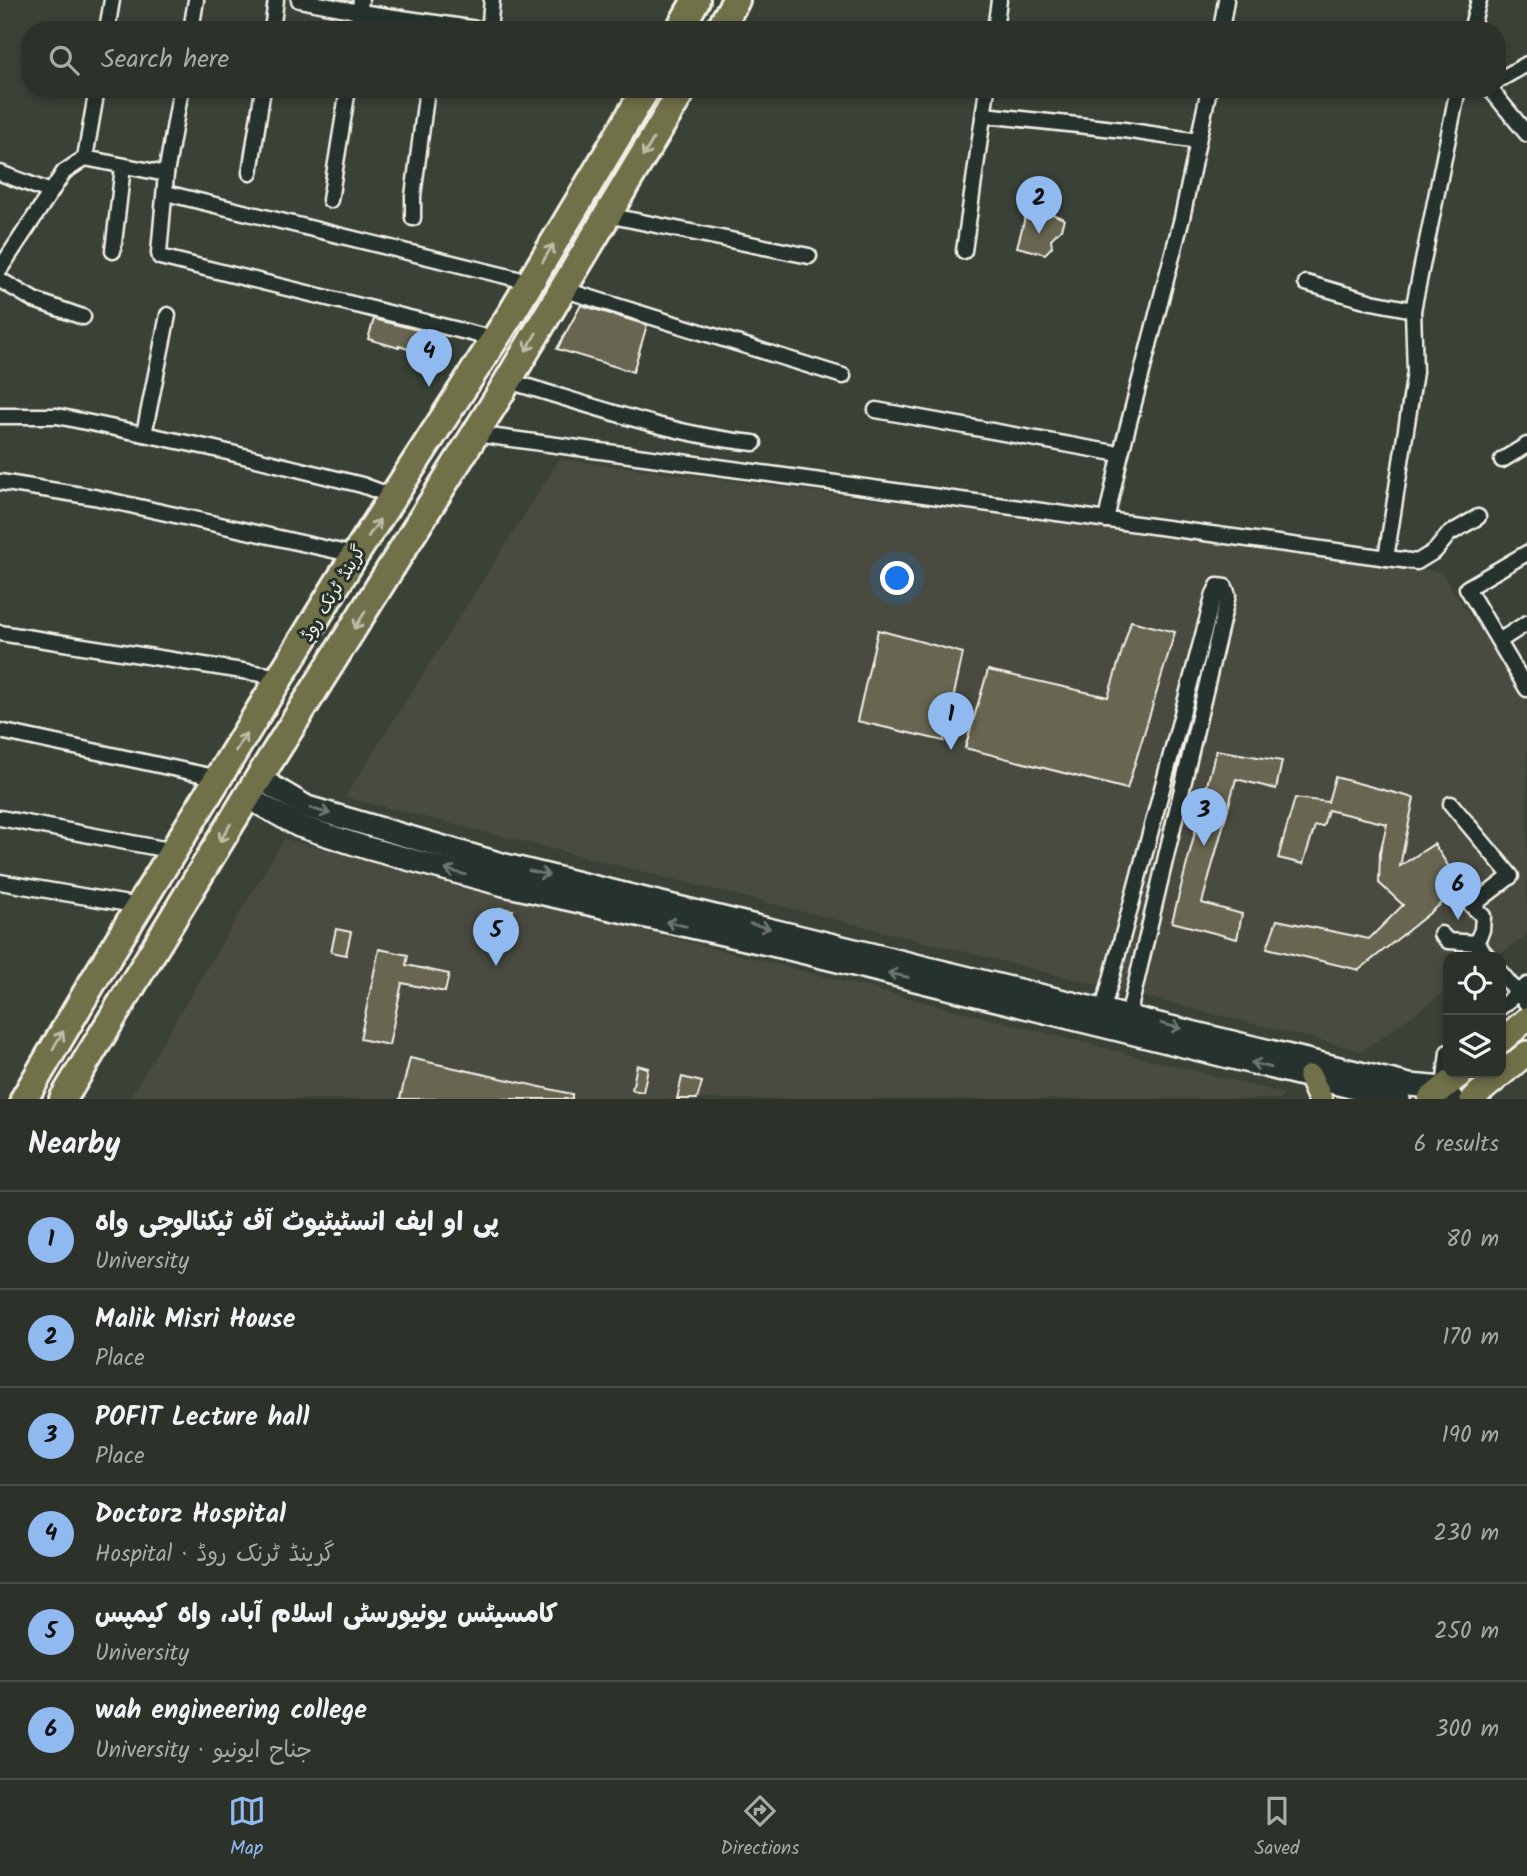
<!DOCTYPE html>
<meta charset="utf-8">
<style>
:root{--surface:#2c322a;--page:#343a32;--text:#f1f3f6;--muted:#a6aaa8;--line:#484d47;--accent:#90b9f0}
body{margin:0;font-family:Kalam,"Playpen Sans Arabic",sans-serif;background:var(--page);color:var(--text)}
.controls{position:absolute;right:21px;bottom:21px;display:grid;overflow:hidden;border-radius:14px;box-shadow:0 4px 10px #0003}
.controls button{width:63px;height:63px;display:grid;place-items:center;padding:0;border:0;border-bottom:2px solid var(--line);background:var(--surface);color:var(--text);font:35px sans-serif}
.you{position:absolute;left:898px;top:579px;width:24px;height:24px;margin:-18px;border:5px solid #fff;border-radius:50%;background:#1a73e8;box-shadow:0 0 0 10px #1a73e833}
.badge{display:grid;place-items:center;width:46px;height:46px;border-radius:50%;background:var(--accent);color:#111;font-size:23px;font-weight:700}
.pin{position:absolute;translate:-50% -58px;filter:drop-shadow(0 2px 4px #0008)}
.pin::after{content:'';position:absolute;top:37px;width:24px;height:21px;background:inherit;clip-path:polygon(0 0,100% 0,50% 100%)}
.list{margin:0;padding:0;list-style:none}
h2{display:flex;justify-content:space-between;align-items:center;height:91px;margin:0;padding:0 28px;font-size:30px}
h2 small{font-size:23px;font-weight:400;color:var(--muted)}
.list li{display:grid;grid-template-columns:46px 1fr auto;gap:21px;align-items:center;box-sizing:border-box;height:98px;padding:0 28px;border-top:2px solid var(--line)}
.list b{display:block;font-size:26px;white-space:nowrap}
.list p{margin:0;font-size:23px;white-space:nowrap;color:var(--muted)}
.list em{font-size:23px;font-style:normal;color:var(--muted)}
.icon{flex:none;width:38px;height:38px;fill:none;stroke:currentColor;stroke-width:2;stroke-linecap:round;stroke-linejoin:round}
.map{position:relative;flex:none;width:1527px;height:1099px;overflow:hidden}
.search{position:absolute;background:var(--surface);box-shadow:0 4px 10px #0003;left:21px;right:21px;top:21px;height:77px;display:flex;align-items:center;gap:18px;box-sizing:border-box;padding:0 24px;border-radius:28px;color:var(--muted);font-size:26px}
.sheet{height:679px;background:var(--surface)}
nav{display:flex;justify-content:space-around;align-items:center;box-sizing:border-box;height:98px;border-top:2px solid var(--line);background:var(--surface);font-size:19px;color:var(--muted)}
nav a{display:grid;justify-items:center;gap:4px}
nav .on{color:var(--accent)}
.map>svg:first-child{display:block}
.built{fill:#484c40}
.building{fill:#686551;stroke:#f4f1e8;stroke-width:2}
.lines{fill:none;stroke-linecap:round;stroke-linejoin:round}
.street-casing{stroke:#f4f1e8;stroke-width:19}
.secondary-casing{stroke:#f4f1e8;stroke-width:26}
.primary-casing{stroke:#f4f1e8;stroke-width:28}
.highway-casing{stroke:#f4f1e8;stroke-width:32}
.street{stroke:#26332d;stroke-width:14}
.secondary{stroke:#26332d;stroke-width:21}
.primary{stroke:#70704a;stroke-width:23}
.highway{stroke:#70704a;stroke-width:26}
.oneway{stroke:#bfbda9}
.oneway2{stroke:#6e766e}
.labels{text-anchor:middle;stroke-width:6;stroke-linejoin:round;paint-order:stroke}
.street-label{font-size:18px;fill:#f4f1e8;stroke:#26332d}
</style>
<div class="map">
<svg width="1527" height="1099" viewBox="0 0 1527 1099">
<rect width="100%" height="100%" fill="#3a4238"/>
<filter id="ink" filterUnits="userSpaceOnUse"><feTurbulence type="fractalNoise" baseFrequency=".0143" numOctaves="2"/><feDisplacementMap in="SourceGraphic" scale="14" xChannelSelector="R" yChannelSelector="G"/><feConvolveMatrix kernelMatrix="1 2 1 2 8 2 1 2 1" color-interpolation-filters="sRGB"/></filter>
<g filter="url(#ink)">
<!-- built -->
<g class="built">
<polygon points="560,459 1441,572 1527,702 1527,935 1496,957 1448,957 1448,990 1362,1051 345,797"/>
<polygon points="284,839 1285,1094 1279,1099 129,1099"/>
</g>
<!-- building -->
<g class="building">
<polygon points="1034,206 1064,219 1061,229 1051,239 1052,247 1045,254 1017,247 1026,214"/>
<polygon points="581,305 647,325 633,372 557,349"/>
<polygon points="374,319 442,336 428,356 399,346 399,348 368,339"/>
<polygon points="1131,621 1175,632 1127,789 965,748 988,670 1108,697"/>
<polygon points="878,630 963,653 944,741 857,721"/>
<polygon points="1216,750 1282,761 1276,789 1236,779 1202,903 1242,914 1237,939 1172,922"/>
<polygon points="1335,777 1414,798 1400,866 1434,844 1462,887 1359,970 1267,948 1277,920 1369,939 1403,905 1379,883 1380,853 1387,824 1328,810 1323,826 1315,826 1303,864 1278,858 1295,798 1328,802"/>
<polygon points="499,908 513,910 507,943 493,940"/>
<polygon points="336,929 351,932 346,955 331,952"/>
<polygon points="379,949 408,955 406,965 449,974 445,992 402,983 389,1045 360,1039"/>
<polygon points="410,1058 572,1094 572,1099 400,1099"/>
<polygon points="637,1065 648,1068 643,1092 632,1090"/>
<polygon points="682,1077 702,1082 697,1099 677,1099"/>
</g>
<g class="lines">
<!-- street casing -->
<g class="street-casing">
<g id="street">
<polyline points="299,0 360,12 484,30"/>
<polyline points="107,30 112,0"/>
<polyline points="191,30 196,0"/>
<polyline points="272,30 276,0"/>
<polyline points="357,30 361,0"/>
<polyline points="489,30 492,0"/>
<polyline points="995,30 999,0"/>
<polyline points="1221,30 1226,0"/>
<polyline points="1471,30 1479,0"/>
<polyline points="1497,81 1527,64"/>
<polyline points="1490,89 1527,134"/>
<polyline points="984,115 1124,130 1198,141"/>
<polyline points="85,158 166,174 181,89"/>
<polyline points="0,173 51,192"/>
<polyline points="250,173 263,89"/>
<polyline points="166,174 159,253 160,257 495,339"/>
<polyline points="166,193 530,282"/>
<polyline points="330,200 348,89"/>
<polyline points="607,215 809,256"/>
<polyline points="413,218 413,196 427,89"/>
<polyline points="113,251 123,167"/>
<polyline points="964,251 987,89"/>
<polyline points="0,269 64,172 85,158 97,89"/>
<polyline points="0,280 34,300 83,317"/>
<polyline points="1306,283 1372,302 1413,310"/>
<polyline points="562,289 843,376"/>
<path d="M 508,381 C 589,404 670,435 754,443"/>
<polyline points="876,410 1120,454"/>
<polyline points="0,416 57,416 211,448 362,485 394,497"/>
<polyline points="144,434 168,315"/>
<polyline points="475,434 1417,562 1435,551 1449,534 1478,517"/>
<polyline points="1502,460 1527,445"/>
<polyline points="0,482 94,497 355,555"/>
<polyline points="1106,520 1120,457 1182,218 1209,89"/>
<polyline points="1527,553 1467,588 1527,689"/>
<polyline points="1386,558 1415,372 1413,310 1458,89"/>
<polyline points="0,633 281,677"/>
<polyline points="1499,641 1527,623"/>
<polyline points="0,731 219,778"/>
<polyline points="1451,804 1511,876 1472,906 1483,916 1482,930 1476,943 1488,957"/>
<polyline points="0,818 174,851"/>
<polyline points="0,882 140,906"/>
<polyline points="1441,934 1448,941 1476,943"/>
<polyline points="1501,973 1527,1004"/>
<polyline points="1501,1007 1527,985"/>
<polyline points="1101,1017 1214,594 1218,586 1225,587 1228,595 1126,1025"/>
<polyline points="1444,1088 1448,1052"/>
</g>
</g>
<!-- secondary casing -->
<g class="secondary-casing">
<g id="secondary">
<polyline points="260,779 307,807 505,865 1409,1085 1444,1088 1452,1099"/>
<polyline points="247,797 299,826 367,848 504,885 785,948 1399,1099"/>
</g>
</g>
<!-- primary casing -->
<g class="primary-casing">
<g id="primary">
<polyline points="1501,1041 1527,1019"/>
<polyline points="1310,1077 1320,1099"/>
<polyline points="1430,1099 1462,1073"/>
<polyline points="1472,1099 1527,1053"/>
</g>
</g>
<!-- highway casing -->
<g class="highway-casing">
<g id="highway">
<polyline points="679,30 696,0"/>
<polyline points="719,30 736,0"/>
<polyline points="24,1099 94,980 355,555 513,311 646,89"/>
<polyline points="63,1099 247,797 497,399 683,89"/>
</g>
</g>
<!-- street -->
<use href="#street" class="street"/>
<!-- secondary -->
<use href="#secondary" class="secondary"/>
<!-- primary -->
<use href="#primary" class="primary"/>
<!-- highway -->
<use href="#highway" class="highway"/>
</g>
<!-- one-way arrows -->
<defs><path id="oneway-shaft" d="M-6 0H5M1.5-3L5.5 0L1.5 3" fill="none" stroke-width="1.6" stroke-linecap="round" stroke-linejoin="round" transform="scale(1.75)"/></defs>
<g class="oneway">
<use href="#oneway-shaft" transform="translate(648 148) rotate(121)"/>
<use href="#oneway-shaft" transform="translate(548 253) rotate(-59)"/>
<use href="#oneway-shaft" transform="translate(531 342) rotate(120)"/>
<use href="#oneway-shaft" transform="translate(374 528) rotate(-56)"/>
<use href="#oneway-shaft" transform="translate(360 620) rotate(122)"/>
<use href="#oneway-shaft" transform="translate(241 742) rotate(-58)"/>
<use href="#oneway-shaft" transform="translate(225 833) rotate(122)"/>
<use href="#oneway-shaft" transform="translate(58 1040) rotate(-60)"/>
</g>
<g class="oneway2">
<use href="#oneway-shaft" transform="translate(320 811) rotate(16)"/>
<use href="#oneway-shaft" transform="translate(455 872) rotate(-165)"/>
<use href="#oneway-shaft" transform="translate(539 873) rotate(13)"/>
<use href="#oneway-shaft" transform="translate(676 924) rotate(-167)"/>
<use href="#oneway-shaft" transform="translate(760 926) rotate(13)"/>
<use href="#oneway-shaft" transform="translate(898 975) rotate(-167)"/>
<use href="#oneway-shaft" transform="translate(1171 1026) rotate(14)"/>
<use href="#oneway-shaft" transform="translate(1261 1065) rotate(-166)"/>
</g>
</g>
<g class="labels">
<!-- street labels -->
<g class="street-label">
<text transform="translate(333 593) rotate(-59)" y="6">گرینڈ ٹرنک روڈ</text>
</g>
</g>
</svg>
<div class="controls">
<button><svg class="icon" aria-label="locate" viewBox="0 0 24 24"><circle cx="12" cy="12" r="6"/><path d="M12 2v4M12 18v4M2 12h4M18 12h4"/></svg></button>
<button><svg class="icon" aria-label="layers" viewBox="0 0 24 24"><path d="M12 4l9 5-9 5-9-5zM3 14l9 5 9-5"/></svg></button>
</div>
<div class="you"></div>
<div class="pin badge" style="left:951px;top:750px">1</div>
<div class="pin badge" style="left:1039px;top:234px">2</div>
<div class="pin badge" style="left:1204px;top:846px">3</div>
<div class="pin badge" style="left:429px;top:387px">4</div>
<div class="pin badge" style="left:496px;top:966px">5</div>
<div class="pin badge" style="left:1458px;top:920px">6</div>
<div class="search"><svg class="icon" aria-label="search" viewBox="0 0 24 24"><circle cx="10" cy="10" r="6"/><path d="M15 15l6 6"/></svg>Search here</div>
</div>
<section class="sheet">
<h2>Nearby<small>6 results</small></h2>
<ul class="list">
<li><span class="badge">1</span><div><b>پی او ایف انسٹیٹیوٹ آف ٹیکنالوجی واہ</b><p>University</p></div><em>80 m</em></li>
<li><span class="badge">2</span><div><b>Malik Misri House</b><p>Place</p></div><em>170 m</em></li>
<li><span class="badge">3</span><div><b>POFIT Lecture hall</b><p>Place</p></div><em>190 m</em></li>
<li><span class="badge">4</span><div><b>Doctorz Hospital</b><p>Hospital · گرینڈ ٹرنک روڈ</p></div><em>230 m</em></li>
<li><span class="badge">5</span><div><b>کامسیٹس یونیورسٹی اسلام آباد، واہ کیمپس</b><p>University</p></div><em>250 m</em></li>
<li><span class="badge">6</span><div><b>wah engineering college</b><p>University · جناح ایونیو</p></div><em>300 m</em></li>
</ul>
</section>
<nav>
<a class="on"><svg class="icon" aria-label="map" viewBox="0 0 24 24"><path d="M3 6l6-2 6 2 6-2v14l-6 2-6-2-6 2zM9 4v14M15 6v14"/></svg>Map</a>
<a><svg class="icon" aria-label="directions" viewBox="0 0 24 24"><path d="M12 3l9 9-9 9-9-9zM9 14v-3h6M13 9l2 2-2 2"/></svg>Directions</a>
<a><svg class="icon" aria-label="saved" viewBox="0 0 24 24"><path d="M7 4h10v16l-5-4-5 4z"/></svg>Saved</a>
</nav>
